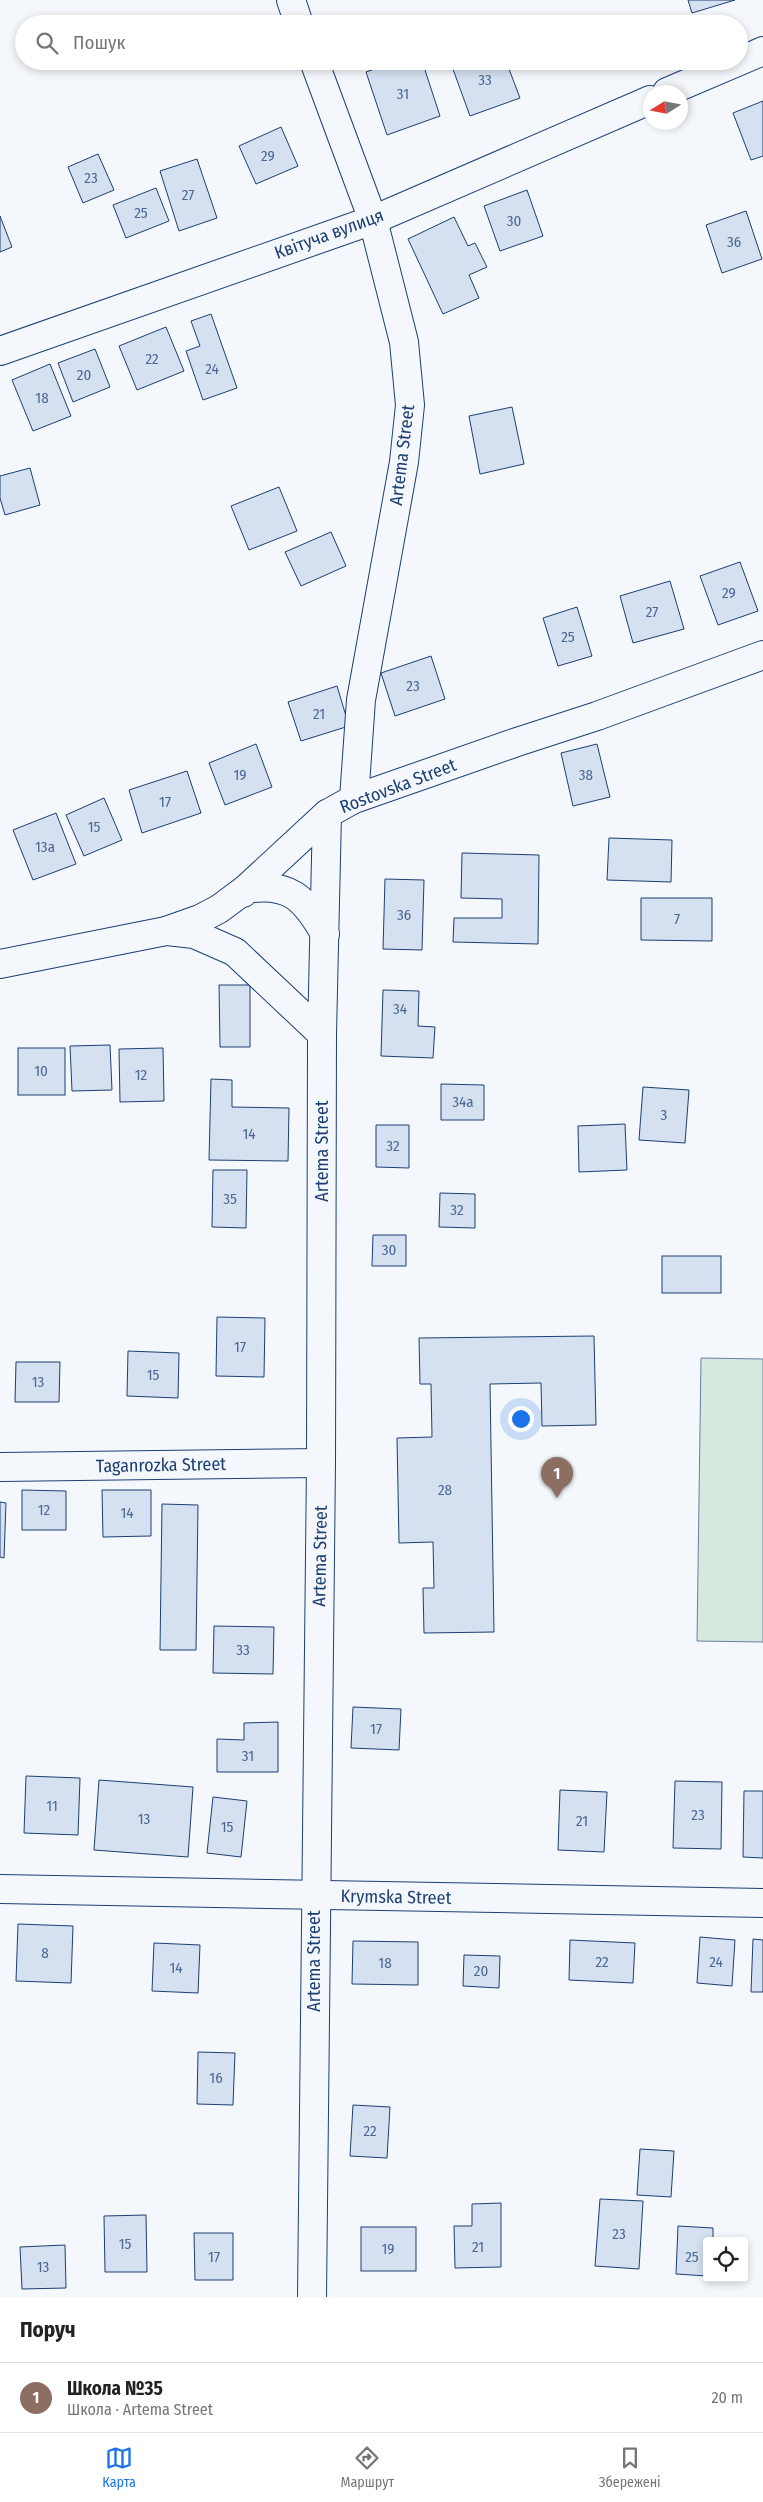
<!DOCTYPE html>
<html lang="uk">
<meta charset="utf-8">
<style>
:root{--surface:#fff;--page:#f2f2f2;--text:#222;--muted:#767676;--line:#e0e0e0;--accent:#1a73e8}
body{margin:0;font-family:"Fira Sans Condensed",sans-serif;background:var(--page);color:var(--text)}
.controls{position:absolute;right:15px;bottom:15px;display:grid;overflow:hidden;border-radius:5px;box-shadow:0 2px 8px #0003}
.controls button{width:45px;height:45px;display:grid;place-items:center;padding:0;border:0;border-bottom:1px solid var(--line);background:var(--surface);color:var(--text);font:25px sans-serif}
.compass{position:absolute;left:643px;top:85px;width:45px;height:45px;border-radius:50%;background:var(--surface);box-shadow:0 2px 8px #0003;rotate:259deg}
.you{position:absolute;left:520px;top:1418px;width:18px;height:18px;margin:-12px;border:4px solid #fff;border-radius:50%;background:#1a73e8;box-shadow:0 0 0 8px #1a73e833}
.badge{display:grid;place-items:center;width:32px;height:32px;border-radius:50%;background:var(--accent);color:#fff;font-size:16px;font-weight:700}
.pin{position:absolute;translate:-50% -41px;filter:drop-shadow(0 1px 2px #0008)}
.pin::after{content:'';position:absolute;top:26px;width:18px;height:15px;background:inherit;clip-path:polygon(0 0,100% 0,50% 100%)}
.list{margin:0;padding:0;list-style:none}
h2{display:flex;justify-content:space-between;align-items:center;height:65px;margin:0;padding:0 20px;font-size:21px}
h2 small{font-size:16px;font-weight:400;color:var(--muted)}
.list li{display:grid;grid-template-columns:32px 1fr auto;gap:15px;align-items:center;box-sizing:border-box;height:70px;padding:0 20px;border-top:1px solid var(--line)}
.list b{display:block;font-size:19px;white-space:nowrap}
.list p{margin:0;font-size:16px;white-space:nowrap;color:var(--muted)}
.list em{font-size:16px;font-style:normal;color:var(--muted)}
.icon{flex:none;width:28px;height:28px;fill:none;stroke:currentColor;stroke-width:2;stroke-linecap:round;stroke-linejoin:round}
.map{position:relative;flex:none;width:763px;height:2297px;overflow:hidden}
.search{position:absolute;background:var(--surface);box-shadow:0 2px 8px #0003;left:15px;right:15px;top:15px;height:55px;display:flex;align-items:center;gap:12px;box-sizing:border-box;padding:0 18px;border-radius:28px;color:var(--muted);font-size:19px}
.sheet{height:135px;background:var(--surface)}
nav{display:flex;justify-content:space-around;align-items:center;box-sizing:border-box;height:70px;border-top:1px solid var(--line);background:var(--surface);font-size:14px;color:var(--muted)}
nav a{display:grid;justify-items:center;gap:2px}
nav .on{color:var(--accent)}
.map>svg:first-child{display:block}
.green{fill:#d7e8df;stroke:#687fa3}
.building{fill:#d5e0f0;stroke:#1d3f73}
.lines{fill:none;stroke-linecap:round;stroke-linejoin:round}
.minor-casing{stroke:#1d3f73;stroke-width:30}
.minor{stroke:#f4f7fb;stroke-width:28}
.labels{text-anchor:middle;stroke-width:4;stroke-linejoin:round;paint-order:stroke}
.number-label{font-size:15px;fill:#4b6792}
.street-label{font-size:18px;fill:#1d3f73;stroke:#f4f7fb}
</style>
<div class="map">
<svg width="763" height="2297" viewBox="0 0 763 2297">
<rect width="100%" height="100%" fill="#f4f7fb"/>
<!-- green -->
<polygon class="green" points="701,1358 763,1359 763,1642 697,1641"/>
<!-- building -->
<g class="building">
<polygon points="688,0 735,0 692,13"/>
<polygon points="397,61 422,61 440,116 387,135 366,72"/>
<polygon points="450,61 506,61 520,98 470,116"/>
<polygon points="763,101 763,156 751,160 733,113"/>
<polygon points="281,127 298,166 256,184 239,146"/>
<polygon points="98,154 114,190 83,203 68,167"/>
<polygon points="197,159 217,218 179,231 160,171"/>
<polygon points="156,188 169,221 126,238 113,205"/>
<polygon points="527,190 543,236 500,251 484,206"/>
<polygon points="746,211 762,259 722,273 706,225"/>
<polygon points="0,216 12,247 0,252"/>
<polygon points="454,217 468,246 475,243 487,267 469,275 479,298 443,314 408,239"/>
<polygon points="211,314 237,388 203,400 186,351 200,346 191,321"/>
<polygon points="166,327 184,371 137,390 119,346"/>
<polygon points="95,349 110,387 73,402 58,363"/>
<polygon points="50,364 71,416 33,431 12,380"/>
<polygon points="512,407 524,464 480,474 469,416"/>
<polygon points="30,468 40,505 5,515 0,498 0,476"/>
<polygon points="279,487 297,531 249,550 231,506"/>
<polygon points="331,532 346,566 301,586 285,552"/>
<polygon points="740,562 758,611 718,625 700,576"/>
<polygon points="670,581 684,629 633,643 620,596"/>
<polygon points="577,607 592,656 558,666 543,618"/>
<polygon points="431,656 445,699 395,716 381,673"/>
<polygon points="337,686 349,726 301,741 288,702"/>
<polygon points="256,744 272,787 225,805 209,763"/>
<polygon points="597,744 610,797 573,806 561,753"/>
<polygon points="187,771 201,813 142,833 129,790"/>
<polygon points="104,798 122,840 84,856 66,815"/>
<polygon points="56,813 76,864 33,880 13,830"/>
<polygon points="609,838 672,840 671,882 607,880"/>
<polygon points="462,853 539,855 538,944 453,942 454,918 502,918 502,899 461,898"/>
<polygon points="385,879 424,880 422,950 383,949"/>
<polygon points="641,898 712,898 712,941 641,940"/>
<polygon points="219,985 250,985 250,1047 220,1047"/>
<polygon points="383,990 419,991 418,1026 435,1027 433,1058 381,1056"/>
<polygon points="110,1045 112,1090 72,1091 70,1046"/>
<rect x="18" y="1048" width="47" height="47"/>
<polygon points="163,1048 164,1101 120,1102 119,1049"/>
<polygon points="211,1079 232,1080 232,1107 289,1108 288,1161 209,1160"/>
<polygon points="441,1084 484,1085 484,1120 441,1120"/>
<polygon points="643,1087 689,1090 685,1143 639,1140"/>
<polygon points="625,1124 627,1170 579,1172 578,1126"/>
<polygon points="376,1125 409,1125 409,1168 376,1167"/>
<polygon points="213,1170 247,1170 246,1228 212,1227"/>
<polygon points="440,1193 475,1194 475,1228 439,1227"/>
<polygon points="373,1235 406,1235 406,1266 372,1266"/>
<rect x="662" y="1256" width="59" height="37"/>
<polygon points="217,1317 265,1318 264,1377 216,1376"/>
<polygon points="594,1336 596,1425 542,1426 541,1383 490,1384 494,1632 424,1633 423,1588 434,1588 433,1542 399,1543 397,1438 432,1437 431,1384 420,1384 419,1338"/>
<polygon points="128,1351 179,1353 178,1398 127,1396"/>
<polygon points="16,1362 60,1362 59,1402 15,1402"/>
<polygon points="22,1490 66,1491 66,1530 22,1530"/>
<polygon points="102,1490 151,1490 151,1536 103,1537"/>
<polygon points="0,1502 6,1503 4,1558 0,1557"/>
<polygon points="162,1504 198,1505 196,1650 160,1650"/>
<polygon points="214,1626 274,1627 273,1674 213,1673"/>
<polygon points="353,1707 401,1709 399,1750 351,1748"/>
<polygon points="278,1722 278,1772 217,1772 217,1739 244,1740 244,1723"/>
<polygon points="26,1776 80,1778 78,1835 24,1833"/>
<polygon points="99,1780 193,1787 188,1857 94,1850"/>
<polygon points="675,1781 722,1782 721,1849 673,1848"/>
<polygon points="560,1790 607,1792 604,1852 558,1850"/>
<polygon points="744,1791 763,1791 763,1858 743,1857"/>
<polygon points="213,1797 247,1801 241,1857 207,1853"/>
<polygon points="18,1924 73,1926 71,1983 16,1981"/>
<polygon points="700,1937 735,1940 732,1986 697,1983"/>
<polygon points="753,1939 763,1940 763,1992 751,1992"/>
<polygon points="570,1940 635,1943 633,1983 569,1980"/>
<polygon points="353,1941 418,1942 418,1985 352,1984"/>
<polygon points="154,1943 200,1945 198,1993 152,1991"/>
<polygon points="464,1955 500,1956 499,1988 463,1986"/>
<polygon points="198,2052 235,2053 233,2105 197,2104"/>
<polygon points="353,2105 390,2107 387,2158 350,2156"/>
<polygon points="640,2149 674,2151 671,2197 637,2195"/>
<polygon points="600,2199 643,2201 639,2269 595,2266"/>
<polygon points="501,2203 501,2267 455,2268 454,2226 472,2226 472,2204"/>
<polygon points="146,2215 147,2272 105,2272 104,2216"/>
<polygon points="678,2226 713,2228 713,2241 707,2241 707,2276 676,2274"/>
<rect x="361" y="2227" width="55" height="44"/>
<polygon points="194,2233 233,2233 233,2280 195,2280"/>
<polygon points="65,2245 66,2288 22,2289 20,2247"/>
</g>
<g class="lines">
<!-- minor casing -->
<g class="minor-casing">
<g id="minor">
<polyline points="291,0 299,24"/>
<polyline points="314,61 373,220 404,342 410,405 404,462 361,700 354,799"/>
<polyline points="667,92 763,51"/>
<polyline points="0,351 373,220 650,100"/>
<path d="M 243,893 L 246,889 C 289,882 305,898 325,934"/>
<polyline points="167,931 194,934 235,952 322,1034"/>
<polyline points="0,964 166,931 200,919 219,909 246,889 327,814 354,799 517,742 597,716 763,655"/>
<polyline points="0,1467 321,1463"/>
<polyline points="0,1889 763,1903"/>
<polyline points="312,2297 321,1463 322,1034 327,814"/>
</g>
</g>
<!-- minor -->
<use href="#minor" class="minor"/>
</g>
<g class="labels">
<!-- number labels -->
<g class="number-label">
<text x="485" y="85">33</text>
<text x="403" y="99">31</text>
<text x="268" y="161">29</text>
<text x="91" y="183">23</text>
<text x="188" y="200">27</text>
<text x="141" y="218">25</text>
<text x="514" y="226">30</text>
<text x="734" y="247">36</text>
<text x="152" y="364">22</text>
<text x="212" y="374">24</text>
<text x="84" y="380">20</text>
<text x="42" y="403">18</text>
<text x="729" y="598">29</text>
<text x="652" y="617">27</text>
<text x="568" y="642">25</text>
<text x="413" y="691">23</text>
<text x="319" y="719">21</text>
<text x="240" y="780">19</text>
<text x="586" y="780">38</text>
<text x="165" y="807">17</text>
<text x="94" y="832">15</text>
<text x="45" y="852">13а</text>
<text x="404" y="920">36</text>
<text x="677" y="924">7</text>
<text x="400" y="1014">34</text>
<text x="41" y="1076">10</text>
<text x="141" y="1080">12</text>
<text x="463" y="1107">34а</text>
<text x="664" y="1120">3</text>
<text x="249" y="1139">14</text>
<text x="393" y="1151">32</text>
<text x="230" y="1204">35</text>
<text x="457" y="1215">32</text>
<text x="389" y="1255">30</text>
<text x="240" y="1352">17</text>
<text x="153" y="1380">15</text>
<text x="38" y="1387">13</text>
<text x="445" y="1495">28</text>
<text x="44" y="1515">12</text>
<text x="127" y="1518">14</text>
<text x="243" y="1655">33</text>
<text x="376" y="1734">17</text>
<text x="248" y="1761">31</text>
<text x="52" y="1811">11</text>
<text x="698" y="1820">23</text>
<text x="144" y="1824">13</text>
<text x="582" y="1826">21</text>
<text x="227" y="1832">15</text>
<text x="45" y="1958">8</text>
<text x="602" y="1967">22</text>
<text x="716" y="1967">24</text>
<text x="385" y="1968">18</text>
<text x="176" y="1973">14</text>
<text x="481" y="1976">20</text>
<text x="216" y="2083">16</text>
<text x="370" y="2136">22</text>
<text x="619" y="2239">23</text>
<text x="125" y="2249">15</text>
<text x="478" y="2252">21</text>
<text x="388" y="2254">19</text>
<text x="214" y="2262">17</text>
<text x="692" y="2262">25</text>
<text x="43" y="2272">13</text>
</g>
<!-- street labels -->
<g class="street-label">
<text transform="translate(329 234) rotate(-20)" y="6">Квітуча вулиця</text>
<text transform="translate(402 455) rotate(-83)" y="6">Artema Street</text>
<text transform="translate(398 786) rotate(-21)" y="6">Rostovska Street</text>
<text transform="translate(322 1151) rotate(-90)" y="6">Artema Street</text>
<text transform="translate(161 1465) rotate(-1)" y="6">Taganrozka Street</text>
<text transform="translate(320 1556) rotate(-89)" y="6">Artema Street</text>
<text transform="translate(396 1897) rotate(1)" y="6">Krymska Street</text>
<text transform="translate(314 1961) rotate(-90)" y="6">Artema Street</text>
</g>
</g>
</svg>
<div class="controls">
<button><svg class="icon" aria-label="locate" viewBox="0 0 24 24"><circle cx="12" cy="12" r="6"/><path d="M12 2v4M12 18v4M2 12h4M18 12h4"/></svg></button>
</div>
<svg class="compass" viewBox="-18 -18 36 36"><path d="M0-13l5 13h-10z" fill="#e53935"/><path d="M0 13l5-13h-10z" fill="#767676"/></svg>
<div class="you"></div>
<div class="pin badge" style="left:557px;top:1498px;background:#8d6e63">1</div>
<div class="search"><svg class="icon" aria-label="search" viewBox="0 0 24 24"><circle cx="10" cy="10" r="6"/><path d="M15 15l6 6"/></svg>Пошук</div>
</div>
<section class="sheet">
<h2>Поруч<small></small></h2>
<ul class="list">
<li><span class="badge" style="background:#8d6e63">1</span><div><b>Школа №35</b><p>Школа · Artema Street</p></div><em>20 m</em></li>
</ul>
</section>
<nav>
<a class="on"><svg class="icon" aria-label="map" viewBox="0 0 24 24"><path d="M3 6l6-2 6 2 6-2v14l-6 2-6-2-6 2zM9 4v14M15 6v14"/></svg>Карта</a>
<a><svg class="icon" aria-label="directions" viewBox="0 0 24 24"><path d="M12 3l9 9-9 9-9-9zM9 14v-3h6M13 9l2 2-2 2"/></svg>Маршрут</a>
<a><svg class="icon" aria-label="saved" viewBox="0 0 24 24"><path d="M7 4h10v16l-5-4-5 4z"/></svg>Збережені</a>
</nav>
